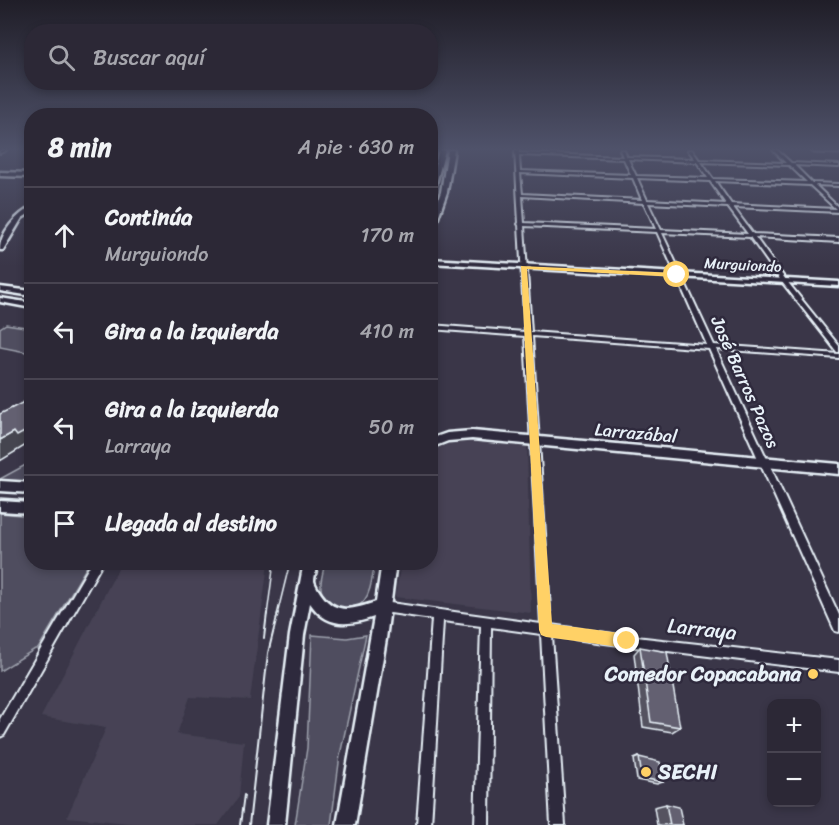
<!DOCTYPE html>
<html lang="es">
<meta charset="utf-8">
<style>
:root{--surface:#2c2836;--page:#383442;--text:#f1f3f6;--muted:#a6a6ad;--line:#484451}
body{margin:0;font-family:Sriracha,sans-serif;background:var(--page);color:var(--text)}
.controls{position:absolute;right:18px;bottom:18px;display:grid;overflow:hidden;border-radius:12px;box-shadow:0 3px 9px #0003}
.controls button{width:54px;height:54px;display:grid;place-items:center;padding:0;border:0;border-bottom:2px solid var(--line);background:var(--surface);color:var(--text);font:30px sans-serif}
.stop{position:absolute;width:18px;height:18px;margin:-14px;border:4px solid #ffd166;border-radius:50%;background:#fff}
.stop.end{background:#ffd166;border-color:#fff;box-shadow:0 2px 6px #0008}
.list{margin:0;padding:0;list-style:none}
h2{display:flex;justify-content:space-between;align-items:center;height:78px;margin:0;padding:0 24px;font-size:26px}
h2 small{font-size:20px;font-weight:400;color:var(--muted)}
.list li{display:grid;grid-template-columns:39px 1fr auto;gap:18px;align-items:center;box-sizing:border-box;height:96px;padding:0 24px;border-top:2px solid var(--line)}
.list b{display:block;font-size:22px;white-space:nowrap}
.list p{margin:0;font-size:20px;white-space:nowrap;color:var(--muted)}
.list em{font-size:20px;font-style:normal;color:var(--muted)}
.icon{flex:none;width:33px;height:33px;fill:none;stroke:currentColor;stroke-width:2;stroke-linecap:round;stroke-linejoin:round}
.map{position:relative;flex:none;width:839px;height:825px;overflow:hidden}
.search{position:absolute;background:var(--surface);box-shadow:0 3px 9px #0003;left:24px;top:24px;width:414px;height:66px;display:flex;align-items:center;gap:15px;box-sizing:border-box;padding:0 21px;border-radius:24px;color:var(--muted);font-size:22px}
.panel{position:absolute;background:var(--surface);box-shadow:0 3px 9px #0003;left:24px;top:108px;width:414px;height:462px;border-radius:24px}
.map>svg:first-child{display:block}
.built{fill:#464354}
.green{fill:#504e5f;stroke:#9ca0ac;stroke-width:1.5}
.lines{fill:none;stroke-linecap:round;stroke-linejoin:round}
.street-casing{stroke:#e8f1f8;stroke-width:4}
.secondary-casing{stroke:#e8f1f8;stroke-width:5}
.street{fill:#2f2a3d;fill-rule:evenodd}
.secondary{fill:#2f2a3d;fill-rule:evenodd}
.tram-far1{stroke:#e8f1f8;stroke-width:1.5}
.tram{stroke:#e8f1f8;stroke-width:2}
.wall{fill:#555361;stroke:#e8f1f8;stroke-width:1.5}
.shaded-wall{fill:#45444f;stroke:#e8f1f8;stroke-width:1.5}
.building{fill:#636171;stroke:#e8f1f8;stroke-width:1.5}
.route{fill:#ffd166}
.poi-dot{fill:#ffd166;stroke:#2f2a3d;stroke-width:2}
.labels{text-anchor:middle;stroke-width:5;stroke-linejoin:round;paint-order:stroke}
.far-street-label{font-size:15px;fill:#e8f1f8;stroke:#2f2a3d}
.street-label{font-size:18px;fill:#e8f1f8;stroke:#2f2a3d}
.near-street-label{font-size:21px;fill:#e8f1f8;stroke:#2f2a3d}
.near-poi-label{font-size:21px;font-weight:bold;fill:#e8f1f8;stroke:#2f2a3d;text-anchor:end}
</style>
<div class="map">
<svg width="839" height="825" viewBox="0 0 839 825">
<rect width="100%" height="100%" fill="#3a3648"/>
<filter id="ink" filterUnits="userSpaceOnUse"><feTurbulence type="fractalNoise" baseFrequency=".0167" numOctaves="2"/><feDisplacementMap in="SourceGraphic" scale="12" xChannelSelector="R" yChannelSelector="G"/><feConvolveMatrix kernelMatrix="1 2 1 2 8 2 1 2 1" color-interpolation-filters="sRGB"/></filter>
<g filter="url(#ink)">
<!-- built -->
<g class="built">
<polygon points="469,440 527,445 531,613 395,597 401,563 430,562 431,451 454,441"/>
<polygon points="121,563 268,563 250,700 190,697 177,734 244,742 239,797 218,825 149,825 67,817 106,728 41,717"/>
</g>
<!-- green -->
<g class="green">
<polygon points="6,324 31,328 31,353 0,347 0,328"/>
<polygon points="31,462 31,483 0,481 0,479"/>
<polygon points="0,513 31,516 32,562 89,563 38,649 35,649 0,671"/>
<path d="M 325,563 L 375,563 C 369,592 371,609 336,612 C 317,591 319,589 325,563 Z"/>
<polygon points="312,635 347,638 366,635 340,755 331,825 295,825 307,748"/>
</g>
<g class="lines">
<!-- street casing -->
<g class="street-casing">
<g id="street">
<polygon points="6,150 5,151 0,153 0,151"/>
<path d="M 515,150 L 519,150 L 519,153 L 623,157 L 620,150 L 624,150 L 627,157 L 695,159 L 688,150 L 692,150 L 699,160 L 786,163 L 773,150 L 777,150 L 791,163 L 839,165 L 839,167 L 794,165 L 812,183 L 839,184 L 839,186 L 815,185 L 839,208 L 839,212 L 733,207 L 753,234 L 839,238 L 839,242 L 755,237 L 786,280 L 839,346 L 839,352 L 837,352 L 782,282 L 750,237 L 662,233 L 714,345 L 839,354 L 839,358 L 716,349 L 839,615 L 839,632 L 835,631 L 709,349 L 532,336 L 551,625 L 627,636 L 839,660 L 839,672 L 627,646 L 552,636 L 565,825 L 551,825 L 541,634 L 491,627 L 489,825 L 475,825 L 481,626 L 443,621 L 431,825 L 417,825 L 432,619 L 383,612 L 379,611 L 378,607 L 379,603 L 383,602 L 541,624 L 525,336 L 430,329 L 430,325 L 525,332 L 519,225 L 518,224 L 519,223 ZM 519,155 L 624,159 L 631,175 L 520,171 ZM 628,159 L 697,162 L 708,178 L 636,176 ZM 701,162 L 789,165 L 807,182 L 713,179 ZM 520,173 L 633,178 L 642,200 L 522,194 ZM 637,178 L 710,181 L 726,204 L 647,200 ZM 715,181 L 810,185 L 836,209 L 731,204 ZM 522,196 L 644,203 L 656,229 L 524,223 ZM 648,203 L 728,207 L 748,234 L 661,230 ZM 524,226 L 657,232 L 707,345 L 531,332 Z"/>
<polygon points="32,156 32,159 28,160 28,158"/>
<polygon points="92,562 103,562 4,735 0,737 0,719"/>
</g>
</g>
<!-- secondary casing -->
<g class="secondary-casing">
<g id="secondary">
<polygon points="439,150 445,150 433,195 430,197 430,182"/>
<polygon points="448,150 454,150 447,192 433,232 430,234 430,221 441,192"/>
<polygon points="811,150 839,150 839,153 814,152"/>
<polygon points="0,172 32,173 32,177 0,176"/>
<path d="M 32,207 L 32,212 L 22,218 L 3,250 L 0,250 C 0,233 17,214 32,207 Z"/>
<polygon points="430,259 839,282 839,286 430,263"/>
<polygon points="0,287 32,291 32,296 0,291"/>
<polygon points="0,298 32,303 32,308 0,302"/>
<polygon points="472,431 839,464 839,474 472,439 448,441 430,448 430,439 447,433"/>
<polygon points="0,481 32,483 32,493 0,491"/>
<polygon points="0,501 32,503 32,513 0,511"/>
<path d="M 304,562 L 318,562 C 317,568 314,576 314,581 C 315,585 319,591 321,594 C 336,616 354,609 376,602 L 382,562 L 396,562 L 386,639 L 355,825 L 337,825 L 374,617 C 348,626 327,628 310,603 L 304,635 L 285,825 L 267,825 L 290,635 Z"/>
</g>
</g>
<!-- street -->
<use href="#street" class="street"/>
<!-- secondary -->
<use href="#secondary" class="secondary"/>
<!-- tram-far1 -->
<g class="tram-far1">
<polyline points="0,498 32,500"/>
<polyline points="267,615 274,562"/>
<polyline points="277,615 290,562"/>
</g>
<!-- tram -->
<g class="tram">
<polyline points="264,638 267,613"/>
<polyline points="240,825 244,795"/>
<polyline points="249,825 268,653 278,613"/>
</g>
</g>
<!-- wall -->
<g class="wall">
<polygon points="640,647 680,727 672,732 643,727 634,654"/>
<polygon points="639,757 663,782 657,784 637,780 634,759"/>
<polygon points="666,804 683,825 657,825 654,807"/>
</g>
<!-- shaded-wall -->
<polygon class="shaded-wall" points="32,428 32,447 29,448 26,445 0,461 0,440 14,432"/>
<!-- building -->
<g class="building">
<polygon points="32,398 32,428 17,436 14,432 0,440 0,414"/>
<polygon points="640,647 667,652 680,727 651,722"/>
<polygon points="639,757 660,762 663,782 642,778"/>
<polygon points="666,804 679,807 683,825 670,825"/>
</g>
</g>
<!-- sky -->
<linearGradient id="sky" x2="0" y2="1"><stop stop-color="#201e28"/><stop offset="0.56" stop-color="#4f526a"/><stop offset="1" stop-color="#4f526a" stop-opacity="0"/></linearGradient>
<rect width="839" height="266" fill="url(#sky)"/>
<!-- route -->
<polygon class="route" points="521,266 677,273 681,275 677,277 527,269 552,624 627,634 632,636 634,641 632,646 627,648 546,637 541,635 539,630"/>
<!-- markers -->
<g class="poi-dot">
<circle cx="813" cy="674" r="6"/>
<circle cx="646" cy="772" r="6"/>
</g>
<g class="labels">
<!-- far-street labels -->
<g class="far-street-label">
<text transform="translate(743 265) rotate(3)" y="5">Murguiondo</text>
</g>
<!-- street labels -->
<g class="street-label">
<text transform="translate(745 382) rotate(66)" y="6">José Barros Pazos</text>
<text transform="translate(636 433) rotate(5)" y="6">Larrazábal</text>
</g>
<!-- near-street labels -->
<g class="near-street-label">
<text transform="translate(702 629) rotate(6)" y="7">Larraya</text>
</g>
<!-- near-poi labels -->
<g class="near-poi-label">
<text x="801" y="681">Comedor Copacabana</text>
<text x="658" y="779" text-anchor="start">SECHI</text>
</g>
</g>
</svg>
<div class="controls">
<button>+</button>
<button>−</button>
</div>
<div class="stop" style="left:677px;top:275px"></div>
<div class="stop end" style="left:627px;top:641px"></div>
<div class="search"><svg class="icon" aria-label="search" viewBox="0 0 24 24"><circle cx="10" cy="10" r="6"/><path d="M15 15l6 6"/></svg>Buscar aquí</div>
<section class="panel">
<h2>8 min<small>A pie · 630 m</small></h2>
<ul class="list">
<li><svg class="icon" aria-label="ahead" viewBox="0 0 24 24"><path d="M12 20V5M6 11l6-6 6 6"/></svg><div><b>Continúa</b><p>Murguiondo</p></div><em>170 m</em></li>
<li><svg class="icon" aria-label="left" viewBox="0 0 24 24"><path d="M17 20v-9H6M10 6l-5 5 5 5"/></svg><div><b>Gira a la izquierda</b></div><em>410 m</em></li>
<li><svg class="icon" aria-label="left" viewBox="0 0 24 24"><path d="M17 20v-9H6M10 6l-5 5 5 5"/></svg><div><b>Gira a la izquierda</b><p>Larraya</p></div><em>50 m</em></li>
<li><svg class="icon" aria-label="arrive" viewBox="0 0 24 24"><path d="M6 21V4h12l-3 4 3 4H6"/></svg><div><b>Llegada al destino</b></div></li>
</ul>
</section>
</div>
